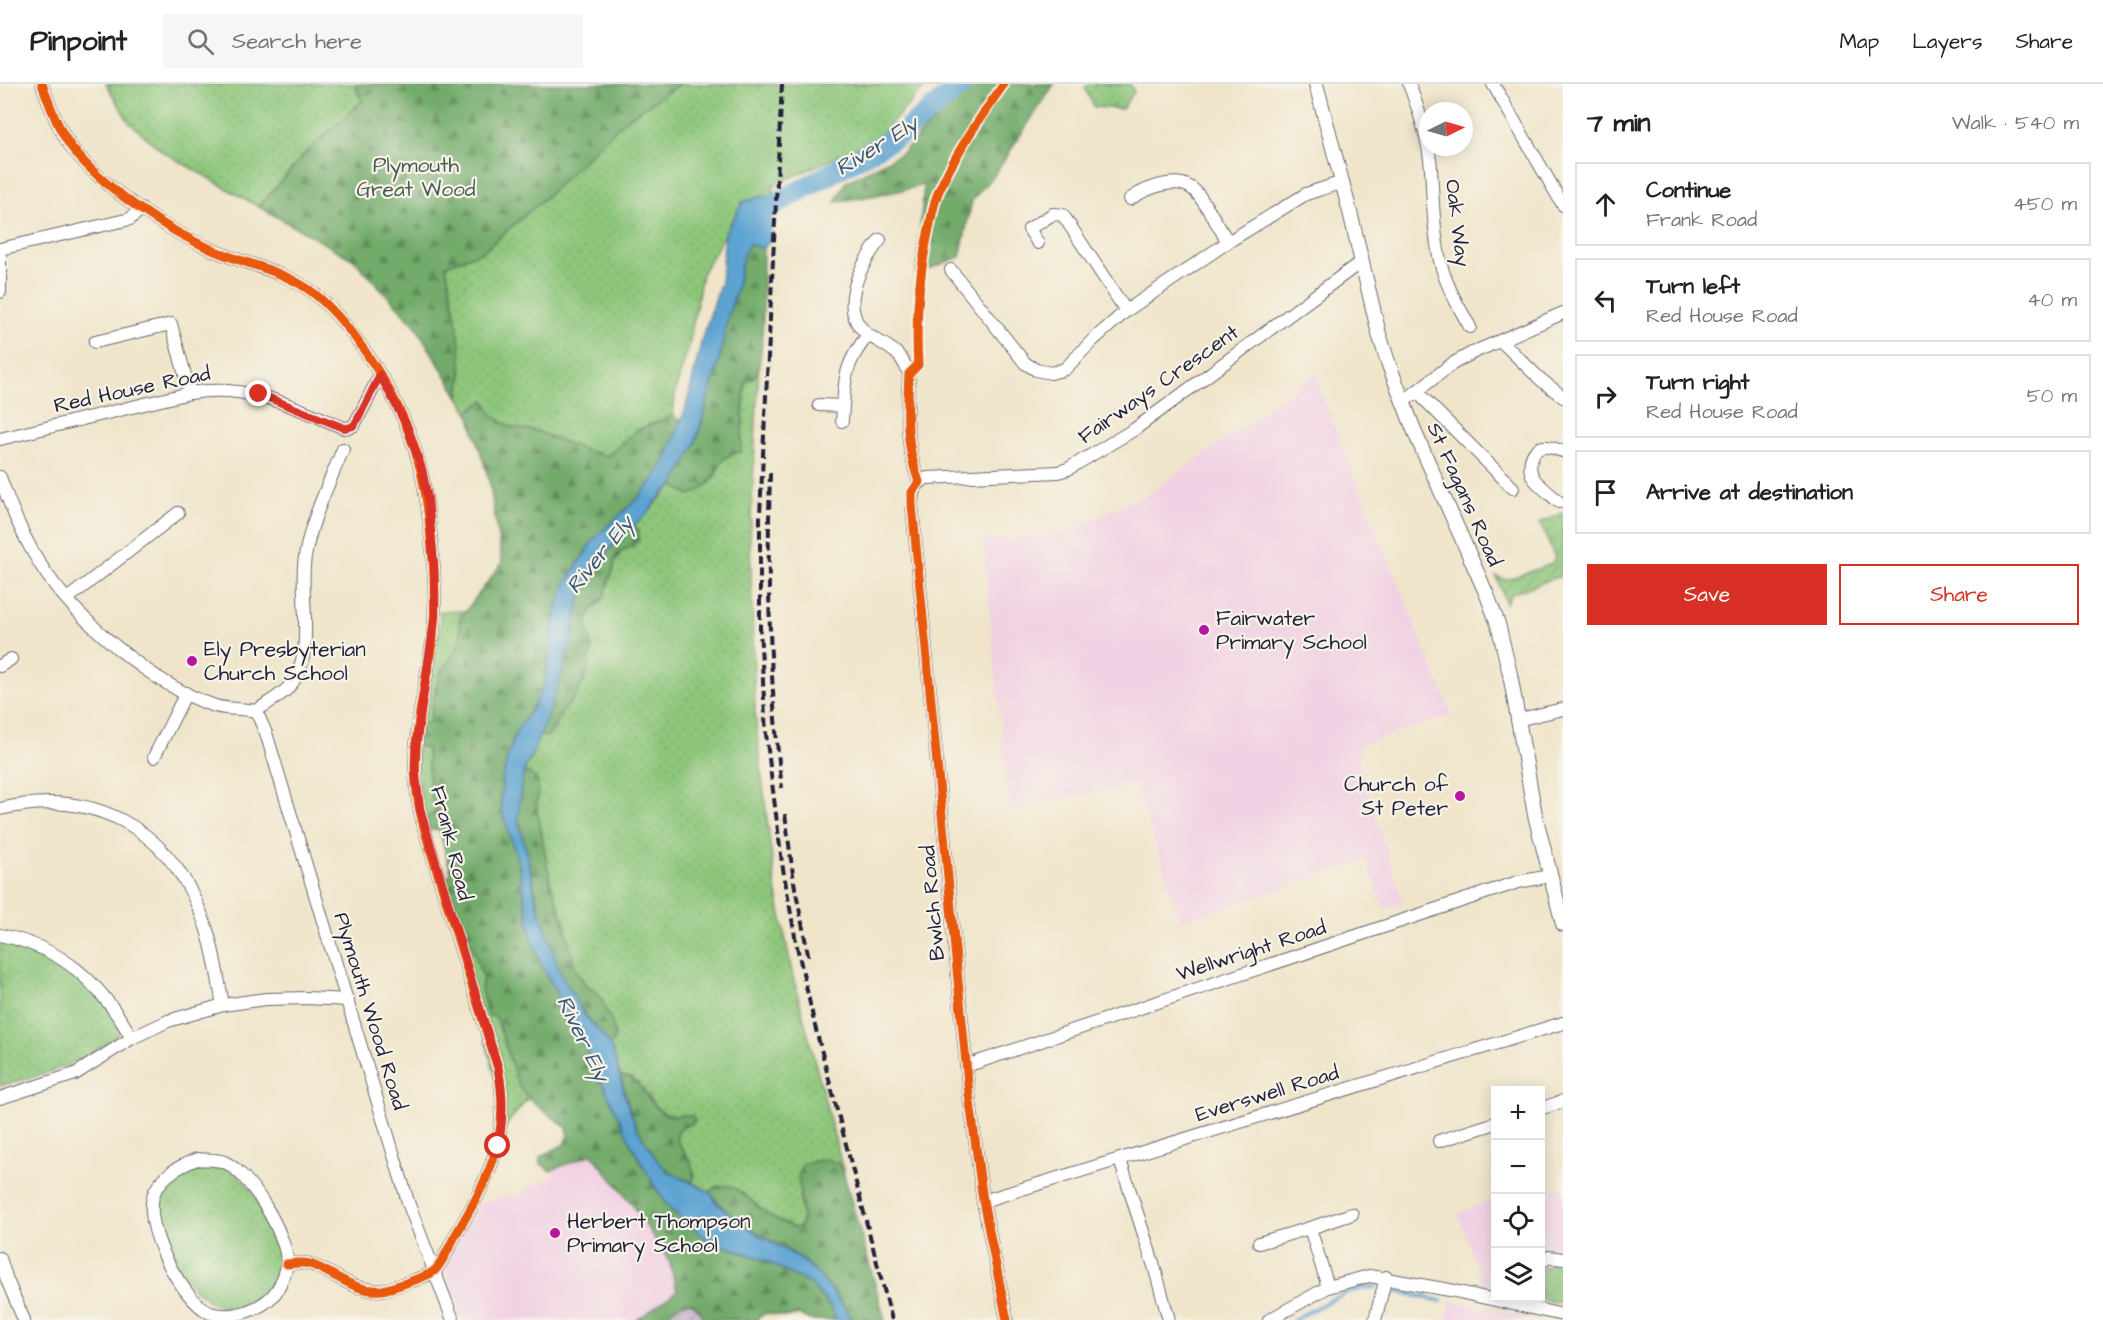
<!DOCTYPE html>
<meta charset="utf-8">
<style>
:root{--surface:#fff;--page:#f6f6f6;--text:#222;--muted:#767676;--line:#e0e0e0;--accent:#d93025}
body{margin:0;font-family:"Architects Daughter",sans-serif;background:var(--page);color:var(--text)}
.controls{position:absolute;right:18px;bottom:18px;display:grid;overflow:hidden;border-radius:0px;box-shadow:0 3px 15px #0003}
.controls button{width:54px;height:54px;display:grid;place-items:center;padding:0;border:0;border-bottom:2px solid var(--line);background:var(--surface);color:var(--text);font:30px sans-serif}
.compass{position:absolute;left:1419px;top:18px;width:54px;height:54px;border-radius:50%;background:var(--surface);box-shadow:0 3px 15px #0003;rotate:85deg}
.stop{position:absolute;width:18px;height:18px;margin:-14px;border:4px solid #d93025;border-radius:50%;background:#fff}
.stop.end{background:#d93025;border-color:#fff;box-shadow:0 2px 6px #0008}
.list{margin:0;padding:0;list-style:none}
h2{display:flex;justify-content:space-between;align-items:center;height:78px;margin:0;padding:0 24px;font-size:26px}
h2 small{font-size:20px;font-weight:400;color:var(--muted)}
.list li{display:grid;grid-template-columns:39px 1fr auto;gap:18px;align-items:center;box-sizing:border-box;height:84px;margin:0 12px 12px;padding:0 12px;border:2px solid var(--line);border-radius:0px}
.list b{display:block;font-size:22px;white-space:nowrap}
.list p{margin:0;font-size:20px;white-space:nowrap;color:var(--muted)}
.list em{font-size:20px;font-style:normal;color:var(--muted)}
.actions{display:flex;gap:12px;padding:18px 24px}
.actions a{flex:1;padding:14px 0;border:2px solid var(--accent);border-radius:0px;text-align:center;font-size:21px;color:var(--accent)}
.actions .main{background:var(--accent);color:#fff}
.icon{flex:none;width:33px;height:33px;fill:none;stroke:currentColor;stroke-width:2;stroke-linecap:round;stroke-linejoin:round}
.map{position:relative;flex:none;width:1563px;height:1236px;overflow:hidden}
header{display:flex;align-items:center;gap:36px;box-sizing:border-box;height:84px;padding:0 30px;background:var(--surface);border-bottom:2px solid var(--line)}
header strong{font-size:28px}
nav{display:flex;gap:33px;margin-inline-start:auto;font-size:21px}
.search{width:420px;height:54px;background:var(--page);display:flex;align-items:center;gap:15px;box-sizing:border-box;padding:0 21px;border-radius:0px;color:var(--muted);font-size:22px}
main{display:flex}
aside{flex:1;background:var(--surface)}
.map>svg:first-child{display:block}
.built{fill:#f1d0e3}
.industrial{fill:url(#industrial-furrows)}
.grass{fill:url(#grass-dots);stroke:#58745a;stroke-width:1.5}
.forest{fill:url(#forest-firs);stroke:#4a6652;stroke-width:1.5}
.garden{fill:url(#garden-furrows);stroke:#58745a;stroke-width:1.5}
.water{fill:#5ca3d2;stroke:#3f6286;stroke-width:1.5}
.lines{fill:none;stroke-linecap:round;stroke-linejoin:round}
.stream{stroke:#5ca3d2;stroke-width:4}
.river{stroke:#5ca3d2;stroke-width:21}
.minor-casing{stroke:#6a666d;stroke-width:14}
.tertiary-casing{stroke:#6a666d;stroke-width:16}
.minor{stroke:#fff;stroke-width:12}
.tertiary{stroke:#fff;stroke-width:14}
.rail{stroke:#22223b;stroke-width:4;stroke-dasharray:9 4.5;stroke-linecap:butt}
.cycleway-casing{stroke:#f7f3e8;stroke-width:13}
.cycleway{stroke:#e8590c;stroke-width:9}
.route{stroke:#d93025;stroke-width:8}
.poi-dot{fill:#b5179e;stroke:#f7f3e8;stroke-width:2}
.labels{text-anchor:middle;stroke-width:4.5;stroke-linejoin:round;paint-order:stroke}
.park-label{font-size:21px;fill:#475b51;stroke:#f7f3e8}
.street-label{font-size:21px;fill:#22223b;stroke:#f7f3e8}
.poi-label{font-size:21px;fill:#22223b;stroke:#f7f3e8;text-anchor:start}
.water-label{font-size:22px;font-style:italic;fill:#395677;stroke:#f7f3e8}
</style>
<header>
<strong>Pinpoint</strong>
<div class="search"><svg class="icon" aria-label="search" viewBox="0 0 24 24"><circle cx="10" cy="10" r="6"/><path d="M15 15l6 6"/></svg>Search here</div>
<nav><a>Map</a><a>Layers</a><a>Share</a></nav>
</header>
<main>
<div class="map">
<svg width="1563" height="1236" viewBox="0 0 1563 1236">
<defs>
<pattern id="industrial-furrows" width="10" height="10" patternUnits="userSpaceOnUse" patternTransform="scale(1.5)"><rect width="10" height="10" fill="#cebed1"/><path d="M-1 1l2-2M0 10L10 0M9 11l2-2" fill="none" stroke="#b1a3b4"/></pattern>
<pattern id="grass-dots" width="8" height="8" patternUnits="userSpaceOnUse" patternTransform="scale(1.5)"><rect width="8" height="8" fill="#8dc67a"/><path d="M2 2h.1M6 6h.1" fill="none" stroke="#79aa6a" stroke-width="1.8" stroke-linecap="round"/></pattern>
<pattern id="forest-firs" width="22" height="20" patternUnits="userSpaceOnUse" patternTransform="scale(1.5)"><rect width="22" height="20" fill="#72ab6a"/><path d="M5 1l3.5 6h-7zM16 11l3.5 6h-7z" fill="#5d8b58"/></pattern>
<pattern id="garden-furrows" width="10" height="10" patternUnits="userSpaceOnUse" patternTransform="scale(1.5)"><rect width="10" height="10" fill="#8dc67a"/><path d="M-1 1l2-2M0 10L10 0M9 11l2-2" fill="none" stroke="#79aa6a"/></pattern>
</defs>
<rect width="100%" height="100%" fill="#f7f3e8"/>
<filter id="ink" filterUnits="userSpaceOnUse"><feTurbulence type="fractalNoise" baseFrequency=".0167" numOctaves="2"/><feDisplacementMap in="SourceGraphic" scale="12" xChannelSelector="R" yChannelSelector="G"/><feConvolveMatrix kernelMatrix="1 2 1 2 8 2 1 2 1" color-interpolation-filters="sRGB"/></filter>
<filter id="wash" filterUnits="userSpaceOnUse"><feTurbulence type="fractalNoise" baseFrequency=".008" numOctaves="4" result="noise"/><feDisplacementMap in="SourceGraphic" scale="24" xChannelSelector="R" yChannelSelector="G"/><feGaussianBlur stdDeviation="1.35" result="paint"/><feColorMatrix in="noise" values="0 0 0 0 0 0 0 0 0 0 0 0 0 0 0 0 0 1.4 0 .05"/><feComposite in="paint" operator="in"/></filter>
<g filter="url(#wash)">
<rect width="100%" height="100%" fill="#f0e5ca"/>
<!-- built -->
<g class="built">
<polygon points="1317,287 1321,311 1452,631 1363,660 1359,664 1359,680 1403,818 1384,825 1366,776 1181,838 1135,699 1009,726 983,457 1068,448 1154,406 1244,342"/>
<polygon points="592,1071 632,1120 668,1177 676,1207 635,1236 463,1236 441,1181 478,1120 512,1110 514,1114 527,1109 526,1105 553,1093 551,1087"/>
<polygon points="1563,1103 1563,1164 1544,1161 1541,1164 1541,1104"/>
<polygon points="1495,1115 1496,1115 1495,1204 1482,1200 1458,1129"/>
<polygon points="1450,1217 1508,1229 1538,1236 1446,1236"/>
</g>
<!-- industrial -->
<polygon class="industrial" points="686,1218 693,1218 699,1224 705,1236 655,1236 678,1220"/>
<!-- grass -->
<g class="grass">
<polygon points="106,0 355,0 362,17 306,68 259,123 163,68 129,38"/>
<polygon points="680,0 927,0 878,54 774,101 773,112 743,118 702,190 689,262 676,304 673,331 636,347 608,372 587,367 536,347 510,343 493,332 485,317 468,327 459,313 462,290 446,181 482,168 545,114 626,35"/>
<polygon points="1088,0 1130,0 1134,8 1122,25 1094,23 1085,4"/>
<path d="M 759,281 L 750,454 L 755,629 L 761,685 L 775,799 L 792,889 L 844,1090 C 833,1071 823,1074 803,1080 L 799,1113 L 803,1138 L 799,1143 L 793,1144 C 785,1139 775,1136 767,1130 C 751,1119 733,1112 715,1103 L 710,1108 L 692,1098 L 695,1090 L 676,1054 L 680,1045 L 695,1037 L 692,1032 C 682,1029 674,1035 664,1029 C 646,1019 643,993 621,992 L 610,963 L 615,953 L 612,939 L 598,909 L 585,901 L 575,883 L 564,837 L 550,797 L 537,725 L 538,698 L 533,692 L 524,687 L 539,652 L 547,652 L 554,645 L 562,627 L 571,618 L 591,565 L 587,541 L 590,528 L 613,488 L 615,477 L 622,466 L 632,463 L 639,447 L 633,441 C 649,430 658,414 673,402 C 690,414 708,406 717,388 C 719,384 720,378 723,375 C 729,369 734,369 741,368 L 745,299 L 755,292 Z"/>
<path d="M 440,527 L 466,527 L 459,536 C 465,566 451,568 440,592 C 433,605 432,624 430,638 L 418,643 L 433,552 L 440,551 Z"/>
<polygon points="416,661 427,665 430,706 435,728 423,737"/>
<polygon points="456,846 471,858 483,894 481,904 496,932 519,1003 528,1014 501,1048 503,1022"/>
<path d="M 0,857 C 42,867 75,884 104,918 C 111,927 116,937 122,946 L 120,949 C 86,979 43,991 0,1002 Z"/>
<path d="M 205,1079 C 213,1081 224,1082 231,1086 C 260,1106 301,1180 268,1208 C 258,1216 244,1227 232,1226 C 198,1225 158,1161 156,1131 C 155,1112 170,1091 187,1083 C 192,1081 199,1080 205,1079 Z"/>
<polygon points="1551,1180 1563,1182 1563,1207 1561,1216 1557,1219 1537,1214 1540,1214 1541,1184"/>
</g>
<!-- forest -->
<g class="forest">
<path d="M 355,0 L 680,0 L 626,35 L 545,114 L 482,168 L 446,181 C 454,226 466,266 459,313 L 415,241 L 354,176 L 259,123 L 306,68 L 362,17 Z"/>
<polygon points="967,0 1054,0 995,90 972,116 960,173 916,190 924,101 894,108 835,118 846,98 902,69 937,33"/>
<path d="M 749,160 L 763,164 C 762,191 766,271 756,290 C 753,294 749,296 745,299 L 741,368 C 711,371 723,400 690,411 L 673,402 L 699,350 L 706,316 L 720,273 L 727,236 L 736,208 L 743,171 Z"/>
<path d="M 485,316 L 493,332 L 510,343 L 536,347 L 587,367 L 608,372 L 636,347 L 673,331 L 680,337 L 666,376 L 654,395 L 639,413 L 593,456 L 566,499 L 557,521 L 544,602 L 531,626 L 516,648 L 507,674 L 502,699 L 501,724 L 518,776 L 532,856 L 541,879 L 596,986 L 633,1063 L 656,1104 L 671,1126 L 742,1169 L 762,1175 L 812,1201 L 831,1224 L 836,1236 L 810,1236 L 798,1230 L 786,1233 L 766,1229 L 757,1234 L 757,1236 L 705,1236 C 688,1202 680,1225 657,1235 C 651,1236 643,1236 637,1236 L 677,1207 L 669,1177 L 632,1120 L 592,1070 L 550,1087 L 539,1078 L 540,1073 L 563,1061 L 569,1052 L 567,1044 L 532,1018 L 519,1003 L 496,933 L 487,931 L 481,904 L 483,894 L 471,858 L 456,846 L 441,800 L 451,789 L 439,745 L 425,746 L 423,737 L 435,728 L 430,706 L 427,665 L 416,661 L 418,643 L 430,638 C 432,624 433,605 440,591 C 451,568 465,566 459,536 L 502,479 L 489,396 L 468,327 Z"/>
<polygon points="633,441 639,447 639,455 632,463 622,466 615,477 604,514 590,528 587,541 592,565 585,596 571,618 562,627 554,645 547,652 539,652 572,555 581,511 586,494 618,455"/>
<path d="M 524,687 L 533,692 L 538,698 L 537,725 L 550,797 L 564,837 L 575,883 L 585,901 L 598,909 L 612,939 L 615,953 L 610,963 C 598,945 583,930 572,912 C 547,870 538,819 528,772 C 526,761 519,749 518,737 C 516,721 521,703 524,687 Z"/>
<path d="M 621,992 C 643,993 646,1019 663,1029 C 674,1035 681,1029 692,1032 L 695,1037 L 680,1045 L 676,1054 C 683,1069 698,1080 692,1098 C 684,1094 673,1091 666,1086 C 640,1065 628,1023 621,992 Z"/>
<path d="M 827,1075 L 838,1079 L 844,1091 L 885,1236 L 854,1236 C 838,1214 821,1190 799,1173 C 771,1153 729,1138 710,1108 C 730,1088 752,1120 767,1130 C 775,1136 785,1138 793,1144 L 799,1143 L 803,1137 L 798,1089 L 803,1080 Z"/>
</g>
<!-- garden -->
<polygon class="garden" points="1563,429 1563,494 1560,492 1511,510 1506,519 1496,492 1506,496 1551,480 1555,474 1540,439"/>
<!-- water -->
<polygon class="water" points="763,112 773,112 770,157 763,164 749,160 743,171 736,208 727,236 720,273 694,363 673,402 663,409 646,431 618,455 586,494 581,511 572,555 559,598 534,667 524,687 520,709 518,737 527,769 536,816 560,888 585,932 603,951 613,967 627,1019 637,1045 658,1077 667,1087 710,1108 718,1121 756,1149 799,1174 819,1191 854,1236 836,1236 831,1224 812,1201 762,1175 708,1156 671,1126 656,1104 633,1063 596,986 541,879 532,856 518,776 501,724 502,699 507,674 516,648 531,626 544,602 557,521 566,499 593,456 639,413 654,395 666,376 686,323 702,255 721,198 725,149 743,118"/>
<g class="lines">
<!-- stream -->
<g class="stream">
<polyline points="1391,1206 1441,1217"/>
<path d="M 1294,1236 C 1320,1222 1344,1205 1375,1203"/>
</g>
<!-- river -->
<polyline class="river" points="748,135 900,51 963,0"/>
</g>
</g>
<g filter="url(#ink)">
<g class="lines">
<!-- minor casing -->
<g class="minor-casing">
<g id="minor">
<path d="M 42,0 C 50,22 58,45 72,64 C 104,105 168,147 215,167 C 246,180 280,186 308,205 C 340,227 374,278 392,311 C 420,364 427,406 432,465 C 435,494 436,524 433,553 C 426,602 412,650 416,700 C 419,735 432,770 442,803 C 460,864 479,924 498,984 C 512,1051 488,1096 455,1152 C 450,1161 441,1182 434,1187 C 429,1192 389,1205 382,1206 C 355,1209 335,1189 310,1180 C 303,1178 294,1179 287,1180"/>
<path d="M 1409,0 C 1419,26 1429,56 1431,85 C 1433,114 1433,143 1439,172 C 1444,198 1457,220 1470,243"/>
<polyline points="1493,0 1563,121"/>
<path d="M 1130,115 C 1145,105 1178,90 1195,107 C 1204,116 1220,145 1228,158"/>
<path d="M 880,156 C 860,181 835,228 870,252 C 889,264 901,267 909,290 C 907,331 905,359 919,398"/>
<polyline points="1038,159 1029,145 1053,130 1063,131 1126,227"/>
<polyline points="0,165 130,135 141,125"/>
<polyline points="0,171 0,208"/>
<polyline points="951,186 1025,279 1036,286 1051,289 1065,285 1092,257 1126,227 1228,158 1306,110 1343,98"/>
<polyline points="1501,257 1540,295 1563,313"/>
<polyline points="95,258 171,240 190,309"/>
<polyline points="1417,308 1513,404"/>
<polyline points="1403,318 1452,280 1472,269 1563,229"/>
<polyline points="819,321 843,322"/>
<path d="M 842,337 C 845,297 842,283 868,251"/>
<path d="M 0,355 L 190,309 C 248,299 292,322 344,344 C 348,344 349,344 353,342 C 357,338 375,300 380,291"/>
<path d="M 0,393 C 10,422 23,453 40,480 C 74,534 154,602 215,622 C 228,626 243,624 256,627"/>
<path d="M 1559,418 C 1551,411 1541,403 1534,395 C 1527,385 1530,364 1544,363 C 1550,362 1557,366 1563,367"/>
<polyline points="67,515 178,429"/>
<polyline points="0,582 11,575"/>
<polyline points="256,627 266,649 409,1121 453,1236"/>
<path d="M 256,627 C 266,620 277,614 286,606 C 319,574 298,514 305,473 C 311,435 329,400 343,365"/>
<polyline points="1517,636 1563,625"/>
<polyline points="154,673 186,609"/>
<path d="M 0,725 C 91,704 165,741 200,827 C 213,857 217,890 223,921"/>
<path d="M 0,851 C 64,864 100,899 132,954"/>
<polyline points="966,982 1518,798 1550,792"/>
<polyline points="0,1014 75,990 132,954 168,937 223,921 266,915 307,914 348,916"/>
<polyline points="1540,1025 1563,1017"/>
<polyline points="1439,1057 1496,1039"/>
<path d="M 197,1075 C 205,1076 217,1075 224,1078 C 250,1088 288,1153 287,1179 C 287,1187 283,1195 280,1201 C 269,1224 235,1236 210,1229 C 181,1215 140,1139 155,1107 C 164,1090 180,1082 197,1075 Z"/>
<polyline points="1120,1076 1154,1182 1169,1236"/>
<polyline points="983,1117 1563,939"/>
<polyline points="1310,1144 1352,1130"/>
<polyline points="1259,1159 1310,1144 1328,1203"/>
<polyline points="0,1174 7,1196 24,1236"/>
<polyline points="1540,1179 1549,1173 1563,1175"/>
<path d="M 1007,1236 L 983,1117 L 969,1010 L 912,421 C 912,408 915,400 927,394 L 1058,388 L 1068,385 L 1135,345 L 1362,177"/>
<polyline points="1269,1236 1328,1203 1369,1192 1450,1206 1563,1231"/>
<polyline points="1375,1236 1386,1193"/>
</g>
</g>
<!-- tertiary casing -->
<g class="tertiary-casing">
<polyline id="tertiary" points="1316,0 1350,128 1379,250 1389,281 1416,351 1487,511 1498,540 1510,590 1535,731 1563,840"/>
</g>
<!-- minor -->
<use href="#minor" class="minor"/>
<!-- tertiary -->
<use href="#tertiary" class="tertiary"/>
<!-- rail -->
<g class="rail">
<polyline points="782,0 760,430 760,544 766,650 782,779 796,858 815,942 892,1236"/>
<path d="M 770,389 C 767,494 769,599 782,704"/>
<polyline points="785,730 794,798 809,875"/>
</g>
<!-- cycleway casing -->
<g class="cycleway-casing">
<g id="cycleway">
<path d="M 42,0 C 50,22 58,45 72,64 C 104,105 168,147 215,167 C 246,180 280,186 308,205 C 340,227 374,278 392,311 C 420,364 427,406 432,465 C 435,494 436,524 433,553 C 426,602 412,650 416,700 C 419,735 432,770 442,803 C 460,864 479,924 498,984 C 512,1051 488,1096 455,1152 C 450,1161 441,1182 434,1187 C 429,1192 389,1205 382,1206 C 355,1209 335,1189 310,1180 C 303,1178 294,1179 287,1180"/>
<path d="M 1004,0 C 979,35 955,70 938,109 C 934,119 932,130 930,140 C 919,188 915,233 918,281 L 909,290 C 907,331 905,359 919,398 L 912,408 L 912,421 L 969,1010 L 983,1117 L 1007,1236"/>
</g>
</g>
<!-- cycleway -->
<use href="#cycleway" class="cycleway"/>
</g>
</g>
<g class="lines" filter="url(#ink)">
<!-- route -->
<path class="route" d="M 259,310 L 344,344 C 348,344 349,344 353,342 C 357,339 375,300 380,291 L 407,342 L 422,385 L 428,414 L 434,481 L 435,531 L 416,661 L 415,685 L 420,725 L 498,984 C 503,1010 504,1036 498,1062"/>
</g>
<!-- markers -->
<g class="poi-dot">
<circle cx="1204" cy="546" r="6"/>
<circle cx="192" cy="577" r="6"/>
<circle cx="1460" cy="712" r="6"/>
<circle cx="555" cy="1149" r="6"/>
</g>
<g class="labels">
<!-- park labels -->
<g class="park-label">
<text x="416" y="88">Plymouth<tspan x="416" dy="24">Great Wood</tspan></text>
</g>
<!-- street labels -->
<g class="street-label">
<text transform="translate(1458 139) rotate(83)" y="7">Oak Way</text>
<text transform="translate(1158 300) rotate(-35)" y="7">Fairways Crescent</text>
<text transform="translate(132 305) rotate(-12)" y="7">Red House Road</text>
<text transform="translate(1465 410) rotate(66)" y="7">St Fagans Road</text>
<text transform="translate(452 759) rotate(76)" y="7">Frank Road</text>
<text transform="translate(932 819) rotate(-95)" y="7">Bwlch Road</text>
<text transform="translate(1251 866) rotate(-18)" y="7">Wellwright Road</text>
<text transform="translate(371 927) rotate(73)" y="7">Plymouth Wood Road</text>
<text transform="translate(1267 1009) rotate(-17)" y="7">Everswell Road</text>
</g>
<!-- poi labels -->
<g class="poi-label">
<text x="1216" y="541">Fairwater<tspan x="1216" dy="24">Primary School</tspan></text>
<text x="204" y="572">Ely Presbyterian<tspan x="204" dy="24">Church School</tspan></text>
<text x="1448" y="707" text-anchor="end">Church of<tspan x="1448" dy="24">St Peter</tspan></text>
<text x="567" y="1144">Herbert Thompson<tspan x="567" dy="24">Primary School</tspan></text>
</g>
<!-- water labels -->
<g class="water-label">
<text transform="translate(876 61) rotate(-32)" y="8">River Ely</text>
<text transform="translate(599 470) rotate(-51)" y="8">River Ely</text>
<text transform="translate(584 954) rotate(64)" y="8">River Ely</text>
</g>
</g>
</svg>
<div class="controls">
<button>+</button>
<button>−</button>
<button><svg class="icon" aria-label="locate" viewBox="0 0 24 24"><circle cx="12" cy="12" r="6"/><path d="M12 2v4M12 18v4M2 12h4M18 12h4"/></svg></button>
<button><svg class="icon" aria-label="layers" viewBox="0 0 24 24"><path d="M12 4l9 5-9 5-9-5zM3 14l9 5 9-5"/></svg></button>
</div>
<svg class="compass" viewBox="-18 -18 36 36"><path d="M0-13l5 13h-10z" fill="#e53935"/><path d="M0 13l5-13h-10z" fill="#767676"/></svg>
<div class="stop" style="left:498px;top:1062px"></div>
<div class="stop end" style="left:259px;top:310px"></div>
</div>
<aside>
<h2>7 min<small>Walk · 540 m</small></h2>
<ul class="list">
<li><svg class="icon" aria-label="ahead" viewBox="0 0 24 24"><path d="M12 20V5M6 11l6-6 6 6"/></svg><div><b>Continue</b><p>Frank Road</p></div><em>450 m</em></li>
<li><svg class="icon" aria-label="left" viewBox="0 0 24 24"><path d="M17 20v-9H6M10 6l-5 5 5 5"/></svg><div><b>Turn left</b><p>Red House Road</p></div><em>40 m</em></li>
<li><svg class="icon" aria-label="right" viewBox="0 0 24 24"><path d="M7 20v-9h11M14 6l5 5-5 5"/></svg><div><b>Turn right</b><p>Red House Road</p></div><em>50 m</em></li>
<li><svg class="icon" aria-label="arrive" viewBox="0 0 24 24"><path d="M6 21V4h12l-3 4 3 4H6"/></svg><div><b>Arrive at destination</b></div></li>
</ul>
<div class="actions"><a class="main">Save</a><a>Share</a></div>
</aside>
</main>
